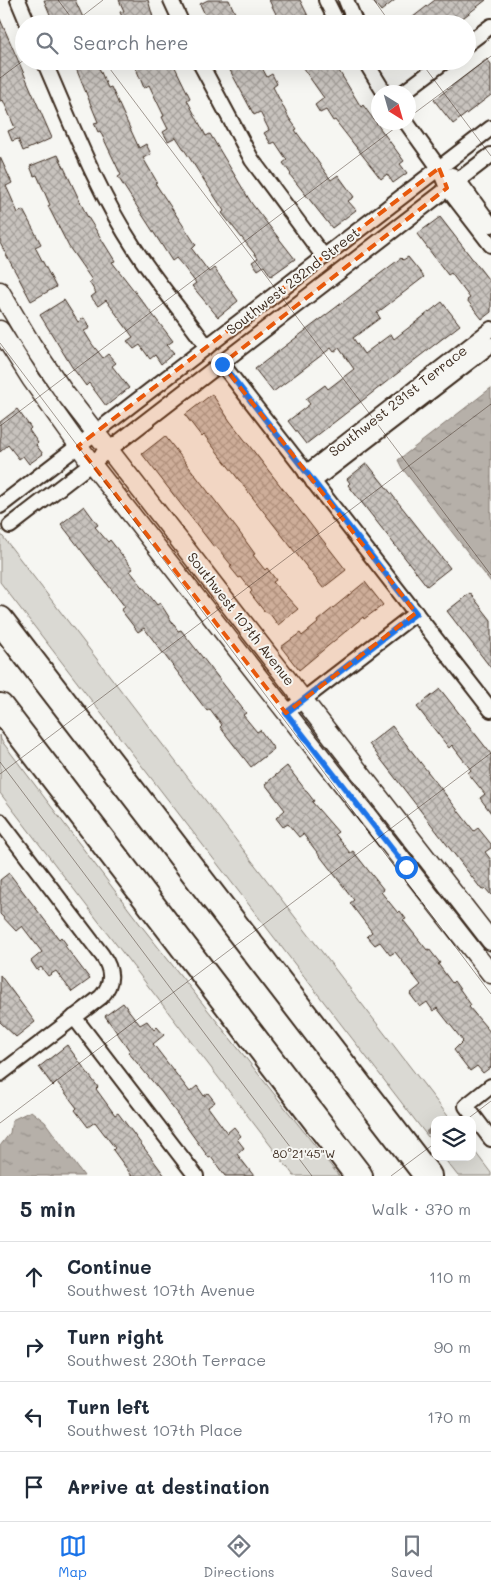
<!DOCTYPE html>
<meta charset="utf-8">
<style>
:root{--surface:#fff;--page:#f2f2f3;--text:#1f2937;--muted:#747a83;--line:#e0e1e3;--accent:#1a73e8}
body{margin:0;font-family:Mali,sans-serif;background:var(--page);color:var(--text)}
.controls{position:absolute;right:15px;bottom:15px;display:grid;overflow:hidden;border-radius:10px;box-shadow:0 5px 20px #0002}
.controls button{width:45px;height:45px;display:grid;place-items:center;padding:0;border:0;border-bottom:1px solid var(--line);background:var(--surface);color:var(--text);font:25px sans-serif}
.compass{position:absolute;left:371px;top:85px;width:45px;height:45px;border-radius:50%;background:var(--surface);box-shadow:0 5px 20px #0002;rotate:143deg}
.stop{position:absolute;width:15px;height:15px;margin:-11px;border:4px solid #1a73e8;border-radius:50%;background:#fff}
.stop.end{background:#1a73e8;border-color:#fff;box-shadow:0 1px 5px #0008}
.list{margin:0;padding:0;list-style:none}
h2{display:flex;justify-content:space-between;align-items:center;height:65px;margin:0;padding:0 20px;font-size:21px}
h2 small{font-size:16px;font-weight:400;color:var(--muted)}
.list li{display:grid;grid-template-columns:32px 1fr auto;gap:15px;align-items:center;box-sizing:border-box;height:70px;padding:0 20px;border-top:1px solid var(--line)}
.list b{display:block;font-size:19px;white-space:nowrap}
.list p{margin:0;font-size:16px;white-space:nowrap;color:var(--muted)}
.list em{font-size:16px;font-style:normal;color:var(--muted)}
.icon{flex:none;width:28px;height:28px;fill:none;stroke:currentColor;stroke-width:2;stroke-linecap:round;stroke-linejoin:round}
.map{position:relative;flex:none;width:491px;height:1176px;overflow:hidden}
.search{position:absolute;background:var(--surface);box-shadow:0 5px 20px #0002;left:15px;right:15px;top:15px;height:55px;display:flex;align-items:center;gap:12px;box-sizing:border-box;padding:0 18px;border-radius:28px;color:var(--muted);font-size:19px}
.sheet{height:345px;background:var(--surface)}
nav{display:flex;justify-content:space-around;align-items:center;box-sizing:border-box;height:70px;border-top:1px solid var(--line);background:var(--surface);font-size:14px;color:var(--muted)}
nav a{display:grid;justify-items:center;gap:2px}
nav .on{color:var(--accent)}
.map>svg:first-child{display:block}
.grass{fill:#dad9d3;stroke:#8a8278}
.water{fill:url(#water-ripples);stroke:#857a71}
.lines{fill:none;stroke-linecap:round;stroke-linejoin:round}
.stream{stroke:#857a71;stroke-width:4}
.building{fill:url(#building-cross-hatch);stroke:#3b2a1e}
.minor-casing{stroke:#3b2a1e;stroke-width:18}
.tertiary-casing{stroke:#3b2a1e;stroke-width:21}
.motorway-casing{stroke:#3b2a1e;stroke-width:30}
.minor{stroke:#f6f6f2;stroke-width:14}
.tertiary{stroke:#f6f6f2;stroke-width:18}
.motorway{stroke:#f6f6f2;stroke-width:26}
.route{stroke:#1a73e8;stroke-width:6}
.marked{fill:#e8590c;fill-opacity:0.2;stroke:#e8590c;stroke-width:4;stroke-dasharray:10 6;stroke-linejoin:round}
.ticks{fill:none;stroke:#3b2a1e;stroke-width:1;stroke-opacity:0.45}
.labels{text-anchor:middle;stroke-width:4;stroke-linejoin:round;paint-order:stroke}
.street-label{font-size:14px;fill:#3b2a1e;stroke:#f6f6f2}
.ticks-label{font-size:12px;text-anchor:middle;fill:#3b2a1e;stroke:#f6f6f2;stroke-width:4;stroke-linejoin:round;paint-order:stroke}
</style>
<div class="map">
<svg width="491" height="1176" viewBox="0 0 491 1176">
<defs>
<pattern id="water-ripples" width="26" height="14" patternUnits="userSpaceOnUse" patternTransform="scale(1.25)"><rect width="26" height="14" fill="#b6b0a9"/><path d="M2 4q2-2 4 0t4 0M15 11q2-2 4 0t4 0" fill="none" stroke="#958f89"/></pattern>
<pattern id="building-cross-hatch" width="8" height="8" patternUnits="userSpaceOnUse" patternTransform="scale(1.25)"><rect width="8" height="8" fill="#c8c3be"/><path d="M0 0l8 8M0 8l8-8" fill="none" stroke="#a49f9a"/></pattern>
</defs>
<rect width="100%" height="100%" fill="#f6f6f2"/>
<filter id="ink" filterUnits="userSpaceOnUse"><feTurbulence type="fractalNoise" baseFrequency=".02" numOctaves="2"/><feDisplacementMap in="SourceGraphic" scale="10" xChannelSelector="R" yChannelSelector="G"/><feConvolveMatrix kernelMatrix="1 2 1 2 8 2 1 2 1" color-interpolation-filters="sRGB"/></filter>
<g filter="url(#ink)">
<!-- grass -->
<g class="grass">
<polygon points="0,533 451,1120 435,1120 435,1146 0,582"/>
<polygon points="0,735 1,740 143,928 339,1176 294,1176 0,793"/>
<polygon points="472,1148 491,1173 491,1176 458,1176 443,1157 472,1157"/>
</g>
<!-- water -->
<g class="water">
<polygon points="491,388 491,582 402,468 398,460"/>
<polygon points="31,1111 45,1122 84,1176 0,1176 0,1146 10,1133 12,1120"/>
</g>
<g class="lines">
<!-- stream -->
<polyline class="stream" points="428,1132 435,1127"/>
</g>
<!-- building -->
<g class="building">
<polygon points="44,0 75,0 86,24 54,24"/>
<polygon points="119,0 148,0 155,24 125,24 120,12 124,11"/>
<polygon points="208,0 229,0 240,24 193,24 206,17 200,4"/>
<polygon points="269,0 300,0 312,24 288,24 285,17 279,20"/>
<polygon points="372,0 395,0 381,11"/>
<polygon points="435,0 486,0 455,24 404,24"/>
<polygon points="0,19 52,138 23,151 18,139 12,141 8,131 15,128 3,100 0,101"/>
<polygon points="487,59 491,64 491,95 453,124 434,100"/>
<polygon points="73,61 96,61 108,88 111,87 139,148 146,144 151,154 143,158 157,182 155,183 196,245 192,249 209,272 214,268 238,301 218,317 192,286 196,283 183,266 176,258 172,261 118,177 121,175 100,131 98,132 94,123 98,122"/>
<polygon points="133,61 172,61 190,98 187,100 206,136 210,134 252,204 295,259 271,276 264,266 258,270 252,262 258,258 222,213 224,211 176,137 168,141 163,132 168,129 162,117 164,116 149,85 144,88"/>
<polygon points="225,61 253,61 256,68 261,66 267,77 272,74 277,84 273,87 289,118 297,129 295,130 331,180 338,175 354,197 348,201 356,210 332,228 290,175 291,174 283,163 287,160 275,142 271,144 264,133 269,130 260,112 254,115"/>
<polygon points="298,61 333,61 361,107 363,105 404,161 400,164 407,173 393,183 387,174 381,179 335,120 333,121 326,110 320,113 315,105 324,98"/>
<polygon points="58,155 86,214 115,261 112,262 173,341 167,345 174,353 161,364 155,355 150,359 140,345 134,349 127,341 133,337 106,300 98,306 91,297 96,293 89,282 92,280 69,247 48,206 50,205 37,175 34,176 30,166"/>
<polygon points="0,157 12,183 6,186 11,197 18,213 23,210 41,244 35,247 56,287 31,301 0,243"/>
<polygon points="440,217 491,283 491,312 482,319 467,300 470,298 451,273 448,275 417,234"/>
<polygon points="408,257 424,277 377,313 380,318 353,338 364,354 391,334 394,339 442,302 460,325 306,444 288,421 310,404 306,399 325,385 328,389 354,369 339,348 334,352 331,348 273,392 255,369 401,258 403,260"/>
<polygon points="64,300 78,322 84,318 90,328 84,331 92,344 103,358 108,354 116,363 112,366 129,388 106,406 89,383 86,386 72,367 40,315"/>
<polygon points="212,394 230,421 346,570 323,588 204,435 202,437 185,415"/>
<polygon points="17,409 31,428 29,430 38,443 36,445 43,454 29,464 23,456 19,459 8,445 0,452 0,422"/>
<polygon points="165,436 237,529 255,554 253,555 265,570 267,568 276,580 273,582 298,609 278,625 270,614 264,611 250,593 252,591 241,577 239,578 230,567 232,566 216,546 214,547 142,454"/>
<polygon points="367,463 450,568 427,586 348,485 350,483 347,479"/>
<polygon points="84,506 98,525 95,527 108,542 110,540 133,569 130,571 146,591 157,605 160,603 178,631 181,630 246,713 243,715 257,732 260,730 274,749 251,767 220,727 222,725 210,709 207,711 144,628 138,632 121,610 125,607 61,524"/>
<polygon points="365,582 383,605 364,619 363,617 299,670 281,647 300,633 302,636 318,623 317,621"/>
<polygon points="470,593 491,620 491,668 447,611"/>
<polygon points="440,689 491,754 491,813 480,798 485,794 468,773 471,770 452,745 449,748 417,707"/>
<polygon points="392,726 474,831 478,828 491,844 491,848 485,852 491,860 491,895 485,888 482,890 369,744"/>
<polygon points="287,766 314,801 312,802 338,832 335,834 350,853 353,851 368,870 384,890 381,892 398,913 400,911 406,919 403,920 427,950 429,949 440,963 438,964 452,983 454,981 471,1005 469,1007 491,1033 491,1067 483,1073 477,1066 470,1071 454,1050 463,1041 437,1008 433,1011 427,1002 420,1007 410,994 421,985 395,952 390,955 380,942 375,945 367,936 372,932 350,903 354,900 303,834 299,837 288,824 283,827 276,818 285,810 265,784"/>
<polygon points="9,873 59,939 61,937 67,945 65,946 90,979 72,992 56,971 48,976 41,967 37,970 31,961 42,952 22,926 16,931 0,914 0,880"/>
<polygon points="0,975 35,1022 16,1037 0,1022"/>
<polygon points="123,1003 140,1025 147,1021 154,1030 157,1027 164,1035 153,1044 173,1070 190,1092 197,1086 204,1096 208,1093 215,1102 208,1107 227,1133 234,1127 241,1136 237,1139 244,1148 237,1154 254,1176 225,1176 211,1157 209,1158 162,1093 128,1052 130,1051 105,1016"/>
<polygon points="67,1045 98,1087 96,1089 115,1115 118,1113 165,1176 132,1176 113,1150 115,1148 95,1122 88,1127 75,1110 77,1108 57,1082 53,1086 39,1067"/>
</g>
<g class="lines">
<!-- minor casing -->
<g class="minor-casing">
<g id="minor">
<polyline points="18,0 28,24"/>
<polyline points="171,0 182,24"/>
<polyline points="326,0 338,24"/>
<polyline points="346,0 356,24"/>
<polyline points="467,44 491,26"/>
<path d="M 44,61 C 72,125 97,191 135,249 C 157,283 184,314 207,347"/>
<polyline points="199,61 252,160 324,257"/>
<polyline points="365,61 384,92"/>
<polyline points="404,92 445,61"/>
<polyline points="406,122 439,168 447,188 491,245"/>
<polyline points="452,175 458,180 491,225"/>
<polyline points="222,364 491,710"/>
<polyline points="306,473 491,329"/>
<polyline points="313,482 491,345"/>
<polyline points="0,506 491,128"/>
<polyline points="10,526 491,155"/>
<polyline points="286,713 416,613"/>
<path d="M 0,821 L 102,955 C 112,969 114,983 101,997 L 0,1074"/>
<polyline points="74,1017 196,1176"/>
<polyline points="491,1086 466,1106 491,1139"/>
</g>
</g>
<!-- tertiary casing -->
<g class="tertiary-casing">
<g id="tertiary">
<polyline points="0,291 32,345 64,392 491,941"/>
<polyline points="0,330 31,379 91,463 491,974"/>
</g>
</g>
<!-- motorway casing -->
<g class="motorway-casing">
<g id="motorway">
<polyline points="0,620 428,1176"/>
<polyline points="0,707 359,1176"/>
</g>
</g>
<!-- minor -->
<use href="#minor" class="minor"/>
<!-- tertiary -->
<use href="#tertiary" class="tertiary"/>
<!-- motorway -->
<use href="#motorway" class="motorway"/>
</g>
</g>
<g class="lines" filter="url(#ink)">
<!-- route -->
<polyline class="route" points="222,364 416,613 286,713 406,867"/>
</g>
<!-- marked area -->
<path class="marked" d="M 439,168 L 447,188 L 222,364 L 416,613 L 286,713 L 78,446 Z"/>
<!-- ticks -->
<path class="ticks" d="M 58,0 L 76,24M 374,0 L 391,24M 72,24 L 103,0M 104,61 L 491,575M 420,61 L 491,156M 0,78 L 24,60M 408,118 L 491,56M 0,343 L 491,994M 0,426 L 403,122M 0,762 L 312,1176M 0,774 L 491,404M 466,1120 L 491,1101M 0,1123 L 491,753M 391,1176 L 435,1143"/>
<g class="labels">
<!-- street labels -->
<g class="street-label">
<text transform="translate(293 281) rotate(-38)" y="5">Southwest 232nd Street</text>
<text transform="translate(398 401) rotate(-38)" y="5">Southwest 231st Terrace</text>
<text transform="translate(241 619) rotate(52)" y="5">Southwest 107th Avenue</text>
</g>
</g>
<g class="ticks-label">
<text x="304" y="1158">80°21'45"W</text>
</g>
</svg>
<div class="controls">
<button><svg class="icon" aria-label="layers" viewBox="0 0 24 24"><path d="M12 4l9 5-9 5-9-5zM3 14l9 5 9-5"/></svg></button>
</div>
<svg class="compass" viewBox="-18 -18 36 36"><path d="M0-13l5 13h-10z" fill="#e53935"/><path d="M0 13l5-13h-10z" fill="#747a83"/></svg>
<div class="stop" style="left:406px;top:867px"></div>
<div class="stop end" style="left:222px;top:364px"></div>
<div class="search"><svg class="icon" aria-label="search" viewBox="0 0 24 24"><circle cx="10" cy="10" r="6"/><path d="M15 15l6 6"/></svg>Search here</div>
</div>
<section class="sheet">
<h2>5 min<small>Walk · 370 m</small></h2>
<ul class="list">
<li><svg class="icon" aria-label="ahead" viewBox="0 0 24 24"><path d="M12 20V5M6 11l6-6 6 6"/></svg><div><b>Continue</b><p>Southwest 107th Avenue</p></div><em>110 m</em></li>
<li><svg class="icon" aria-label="right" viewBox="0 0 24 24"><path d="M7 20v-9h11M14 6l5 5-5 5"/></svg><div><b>Turn right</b><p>Southwest 230th Terrace</p></div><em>90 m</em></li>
<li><svg class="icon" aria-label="left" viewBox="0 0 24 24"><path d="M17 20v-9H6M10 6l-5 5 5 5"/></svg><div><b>Turn left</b><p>Southwest 107th Place</p></div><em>170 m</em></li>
<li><svg class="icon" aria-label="arrive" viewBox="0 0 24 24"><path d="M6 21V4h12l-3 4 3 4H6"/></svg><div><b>Arrive at destination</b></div></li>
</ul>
</section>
<nav>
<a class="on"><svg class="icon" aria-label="map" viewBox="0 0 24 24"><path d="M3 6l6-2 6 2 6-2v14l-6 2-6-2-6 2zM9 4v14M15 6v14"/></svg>Map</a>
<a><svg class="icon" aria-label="directions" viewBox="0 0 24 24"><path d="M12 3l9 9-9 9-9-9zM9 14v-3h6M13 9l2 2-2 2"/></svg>Directions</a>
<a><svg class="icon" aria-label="saved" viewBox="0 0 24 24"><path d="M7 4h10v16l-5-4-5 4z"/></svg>Saved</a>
</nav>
